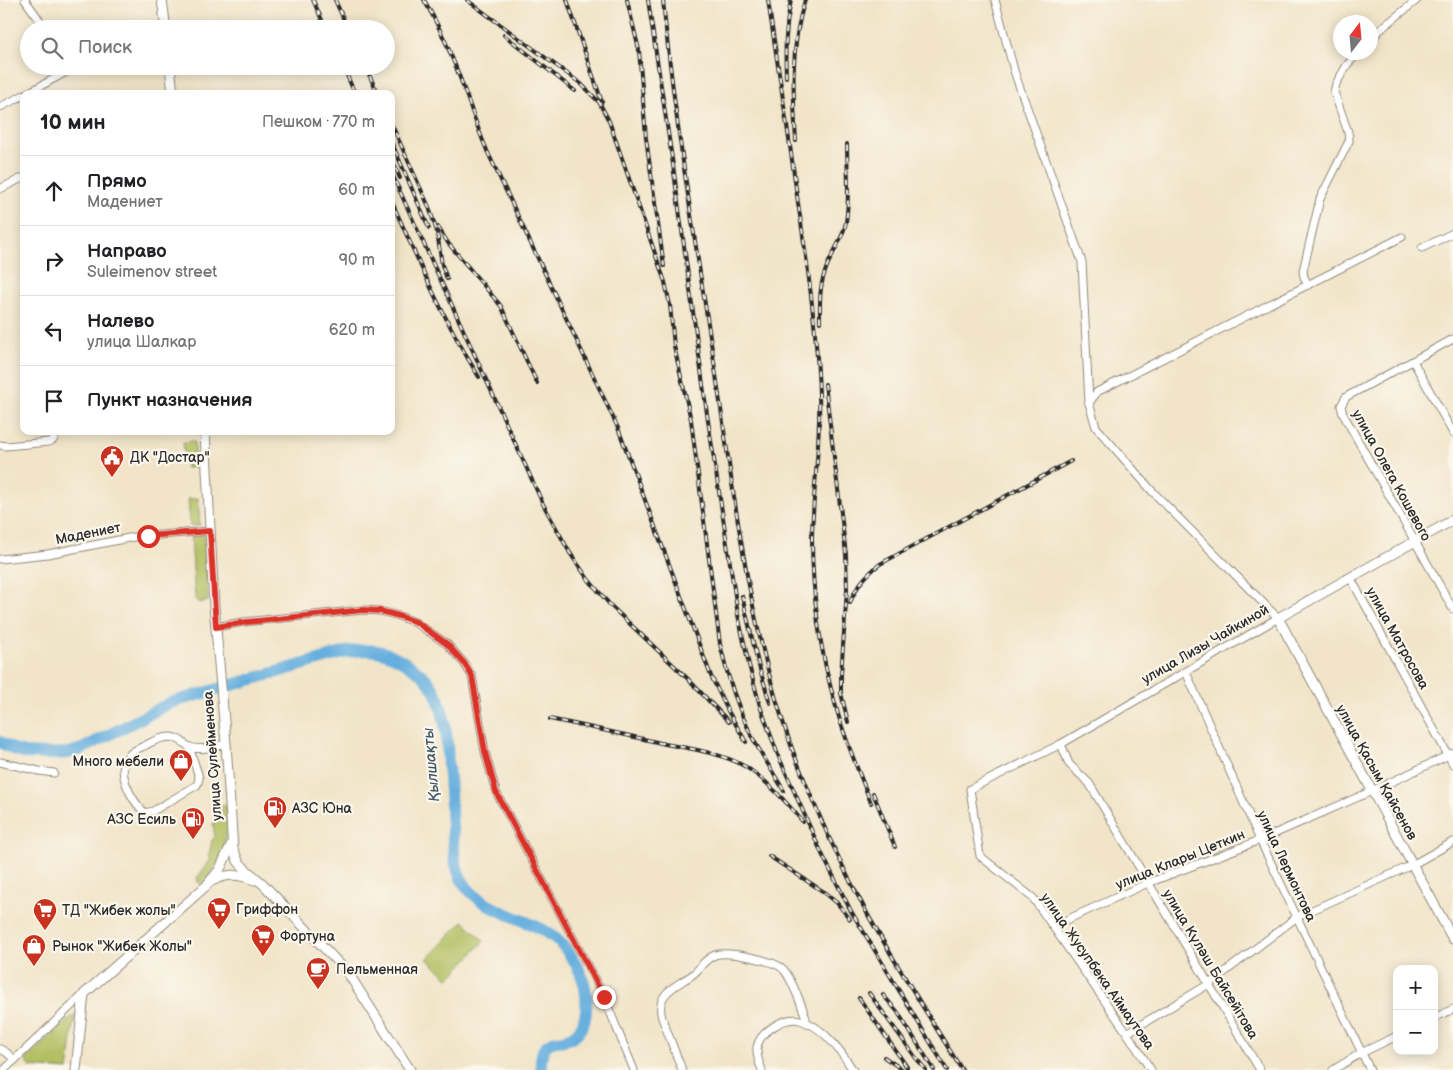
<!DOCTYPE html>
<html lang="ru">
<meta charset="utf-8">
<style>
:root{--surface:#fff;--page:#f2f2f2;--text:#202124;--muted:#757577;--line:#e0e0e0}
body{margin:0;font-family:"Balsamiq Sans",sans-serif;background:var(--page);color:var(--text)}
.controls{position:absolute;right:15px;bottom:15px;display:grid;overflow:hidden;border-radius:10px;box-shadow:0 2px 12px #0003}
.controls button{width:45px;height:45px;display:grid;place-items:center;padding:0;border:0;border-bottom:1px solid var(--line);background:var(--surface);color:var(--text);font:25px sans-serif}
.compass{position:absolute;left:1333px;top:15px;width:45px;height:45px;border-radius:50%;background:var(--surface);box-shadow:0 2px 12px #0003;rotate:16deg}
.stop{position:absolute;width:15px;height:15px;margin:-11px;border:4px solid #d93025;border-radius:50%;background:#fff}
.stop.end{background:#d93025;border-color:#fff;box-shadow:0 1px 5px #0008}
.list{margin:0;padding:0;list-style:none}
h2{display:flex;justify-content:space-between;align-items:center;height:65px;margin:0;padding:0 20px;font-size:21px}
h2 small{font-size:16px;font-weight:400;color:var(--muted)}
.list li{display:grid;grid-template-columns:32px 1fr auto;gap:15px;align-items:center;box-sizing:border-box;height:70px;padding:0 20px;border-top:1px solid var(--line)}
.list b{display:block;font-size:19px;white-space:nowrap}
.list p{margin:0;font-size:16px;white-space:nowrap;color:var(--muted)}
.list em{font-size:16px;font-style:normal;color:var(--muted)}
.icon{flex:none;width:28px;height:28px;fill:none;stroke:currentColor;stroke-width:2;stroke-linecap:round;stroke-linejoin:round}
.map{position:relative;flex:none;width:1453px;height:1070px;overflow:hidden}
.search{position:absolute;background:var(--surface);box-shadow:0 2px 12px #0003;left:20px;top:20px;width:375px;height:55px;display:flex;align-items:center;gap:12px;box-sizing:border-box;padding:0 18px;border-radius:28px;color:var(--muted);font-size:19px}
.panel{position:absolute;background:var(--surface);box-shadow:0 2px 12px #0003;left:20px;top:90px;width:375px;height:345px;border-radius:10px}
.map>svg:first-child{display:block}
.green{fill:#b2c063;stroke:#6e7647}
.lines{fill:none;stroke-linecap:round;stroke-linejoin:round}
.river{stroke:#66afde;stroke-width:12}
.minor-casing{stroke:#8e887a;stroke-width:9}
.tertiary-casing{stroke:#8e887a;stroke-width:11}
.minor{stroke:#fff;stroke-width:7}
.tertiary{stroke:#fff;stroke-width:9}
.rail-casing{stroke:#2b2b2b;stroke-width:4}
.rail{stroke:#fbf7ec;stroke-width:2;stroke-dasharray:5.5;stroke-linecap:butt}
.route{stroke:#d93025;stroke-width:6}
.labels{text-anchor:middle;stroke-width:4.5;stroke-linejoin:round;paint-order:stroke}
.poi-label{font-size:14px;fill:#2b2b2b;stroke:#fbf7ec;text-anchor:start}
.street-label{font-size:14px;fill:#2b2b2b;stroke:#fbf7ec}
.water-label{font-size:15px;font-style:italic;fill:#40596a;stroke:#fbf7ec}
</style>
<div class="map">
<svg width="1453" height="1070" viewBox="0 0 1453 1070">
<rect width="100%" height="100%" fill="#fbf7ec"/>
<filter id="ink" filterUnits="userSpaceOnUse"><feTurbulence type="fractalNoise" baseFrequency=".02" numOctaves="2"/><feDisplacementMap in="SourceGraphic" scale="10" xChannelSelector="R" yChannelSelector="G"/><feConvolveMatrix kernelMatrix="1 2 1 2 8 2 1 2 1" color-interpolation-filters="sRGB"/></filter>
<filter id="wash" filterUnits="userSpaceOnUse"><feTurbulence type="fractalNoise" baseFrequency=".0096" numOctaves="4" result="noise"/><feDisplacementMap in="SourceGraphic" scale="20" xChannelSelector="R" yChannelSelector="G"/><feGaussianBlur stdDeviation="1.12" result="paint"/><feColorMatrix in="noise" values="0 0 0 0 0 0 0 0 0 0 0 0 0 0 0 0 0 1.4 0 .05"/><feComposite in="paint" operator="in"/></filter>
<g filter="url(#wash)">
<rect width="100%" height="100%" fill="#f1e4c8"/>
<!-- green -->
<g class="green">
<polygon points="194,441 197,467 186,468 183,442"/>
<polygon points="198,498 200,525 190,526 188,499"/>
<polygon points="204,534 208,601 201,603 195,599 191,536"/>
<path d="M 224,804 L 226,805 C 228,838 226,860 200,884 L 198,882 L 197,878 L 211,859 L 209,855 L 212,840 L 215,837 L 213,825 L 222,805 Z"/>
<polygon points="463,921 484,941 449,979 427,959"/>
<polygon points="75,1014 68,1070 31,1067 25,1060"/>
</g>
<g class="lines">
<!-- river -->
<path class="river" d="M 0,742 L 15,750 L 24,753 L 49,754 L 69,753 L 82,749 L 170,703 L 346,652 C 370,648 387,650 407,664 C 415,669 422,674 428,681 C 446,704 447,737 448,765 C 451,797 451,829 455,860 C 457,869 459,877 465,885 C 481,907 510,914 533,925 C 541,929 550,933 556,939 C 565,947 574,960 579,970 C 588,988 592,1025 572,1037 C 565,1042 554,1039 547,1045 C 541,1050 540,1063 542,1070"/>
</g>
</g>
<g filter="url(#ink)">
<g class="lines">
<!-- minor casing -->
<g class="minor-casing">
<g id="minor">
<polyline points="25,0 46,29"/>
<polyline points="995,0 1015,74 1082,262 1089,403 1096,427 1152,491 1278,618 1061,744 970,789 980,856 1033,898 1127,1033 1151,1070"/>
<polyline points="1370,40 1382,28 1417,0"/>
<polyline points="26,94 77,66"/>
<polyline points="0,107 24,95"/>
<polyline points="0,189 24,177"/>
<polyline points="1422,248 1453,233"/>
<polyline points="1308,285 1304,277 1303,271 1320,199 1349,141 1348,132 1334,92 1336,84 1347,65 1359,52"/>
<polyline points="1453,339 1346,397 1341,406 1343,414 1453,609"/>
<polyline points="1413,361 1453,433"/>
<polyline points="1089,403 1097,392 1402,237"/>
<polyline points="0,445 6,446 49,442 53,440 58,431"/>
<polyline points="0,559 48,554 134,537 210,531"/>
<polyline points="1350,577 1453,764"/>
<polyline points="216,627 243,622 363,610 380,611 399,616 416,623 447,644 464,663 472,676 485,752 496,792 604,997 634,1070"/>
<polyline points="1186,672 1260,840 1370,1070"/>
<polyline points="1061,744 1069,764 1089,783 1260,1070"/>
<path d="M 189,747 L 198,774 L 199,779 L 197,785 L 153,811 L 145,813 C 132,801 114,770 129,755 C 133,750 140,748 146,745 C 153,741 162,737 171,737 C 179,738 182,742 188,746 C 198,752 215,746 226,744"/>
<polyline points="0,762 39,771 54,773"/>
<polyline points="1053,926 1148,883 1260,840 1372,791 1453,753"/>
<polyline points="1434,1018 1453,1009"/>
<polyline points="1127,1033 1209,984 1297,917 1412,865 1453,842"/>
<polyline points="0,1049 6,1052 15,1060"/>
<polyline points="4,1070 84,994"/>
<path d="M 682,1070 L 662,1018 C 655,993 675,987 692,975 C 702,968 701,961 715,955 C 727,951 776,960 784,970 C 791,978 805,1012 807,1023"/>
<path d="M 762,1070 C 759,1063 756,1055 757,1047 C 760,1032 784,1016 800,1020 C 823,1026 841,1051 853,1070"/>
<polyline points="1333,1070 1361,1053 1397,1036"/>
</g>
</g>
<!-- tertiary casing -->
<g class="tertiary-casing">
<g id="tertiary">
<polyline points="162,0 166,29"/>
<polyline points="170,66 173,94"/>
<polyline points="205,431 214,606 226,744 233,849 238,861 244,868 263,884 348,973 410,1070"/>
<polyline points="1453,520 1278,618 1453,939"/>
<path d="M 212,881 C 227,873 239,874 254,880"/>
<polyline points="76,1070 84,994 206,886 220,869 232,843"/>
</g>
</g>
<!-- minor -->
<use href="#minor" class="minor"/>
<!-- tertiary -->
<use href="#tertiary" class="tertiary"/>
<!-- rail casing -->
<g class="rail-casing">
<g id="rail">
<polyline points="313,0 326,29"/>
<polyline points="335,0 348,29"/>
<path d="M 424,0 C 435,19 445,39 453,60 C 466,91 475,124 489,155 L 618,428 L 711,676 L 728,711 L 746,742"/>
<path d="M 467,0 L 580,83 L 599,102 L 609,121 L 665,282 L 670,305 L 674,346 L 691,420 L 720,644 C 727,675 737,706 751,735 C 761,754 773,772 784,791"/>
<polyline points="567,0 602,102"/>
<polyline points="627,0 639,50 646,138 664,266"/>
<polyline points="648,0 673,165 707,414 738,615 749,665 760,706 778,755 822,854 851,911 947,1070"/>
<path d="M 663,0 C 675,126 697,250 716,375 C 735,501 749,630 793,751 C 814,807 839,862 868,915 C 898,968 930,1018 962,1070"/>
<path d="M 768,0 C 778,68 789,135 798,203 C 808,266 817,330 819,394 C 821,442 813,489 812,537 C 812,595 820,652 836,707 C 845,740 859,772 871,803"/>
<polyline points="504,35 575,91"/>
<polyline points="343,66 355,94"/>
<polyline points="365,66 378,94"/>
<path d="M 786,77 C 785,48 785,28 791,0"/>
<polyline points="391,123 429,207 437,232 442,265 447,279"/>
<polyline points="391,141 429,228"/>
<path d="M 796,141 C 793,93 790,47 805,0"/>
<polyline points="391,158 400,178"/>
<polyline points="391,172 543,504 570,553 588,579 611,606 687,678 729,722"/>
<path d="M 391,200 C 418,260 444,321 479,377"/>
<polyline points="438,227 448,243 501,306 537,383"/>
<path d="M 820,322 C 820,305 819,288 825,272 C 830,255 843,240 846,222 C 850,197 847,170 847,144"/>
<polyline points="825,384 846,554 847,589 841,675 841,693 848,722"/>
<polyline points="742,596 758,663 770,703"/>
<path d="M 850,603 C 856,586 866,575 880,564 L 1071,461"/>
<path d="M 550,719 C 588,727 627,735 665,744 C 692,749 722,753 746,767 C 769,782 786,802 803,822"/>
<polyline points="873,793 895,847"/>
<polyline points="769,856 824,892 837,903 850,919"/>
<polyline points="869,993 916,1058 926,1070"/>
<polyline points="883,995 897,1011 934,1070"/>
<polyline points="859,998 907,1067"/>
<polyline points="884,1057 903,1070"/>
</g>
</g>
<!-- rail -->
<use href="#rail" class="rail"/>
</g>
</g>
<g class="lines" filter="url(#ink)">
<!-- route -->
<polyline class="route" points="148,536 210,531 216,627 247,622 363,610 380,611 399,616 416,622 447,644 464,663 472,676 485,752 496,792 604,997"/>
</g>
<!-- icons -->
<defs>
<g id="civic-pin" transform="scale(1.25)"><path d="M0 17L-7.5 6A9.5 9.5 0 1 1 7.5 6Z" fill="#c8321e" stroke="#fbf7ec"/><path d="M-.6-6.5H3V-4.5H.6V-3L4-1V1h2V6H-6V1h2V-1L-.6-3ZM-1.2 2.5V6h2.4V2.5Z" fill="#fff"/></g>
<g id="shop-pin" transform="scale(1.25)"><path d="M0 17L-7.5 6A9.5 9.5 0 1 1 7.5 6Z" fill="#c8321e" stroke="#fbf7ec"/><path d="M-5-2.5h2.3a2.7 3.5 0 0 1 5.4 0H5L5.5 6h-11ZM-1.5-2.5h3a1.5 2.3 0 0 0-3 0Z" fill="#fff"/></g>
<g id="fuel-pin" transform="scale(1.25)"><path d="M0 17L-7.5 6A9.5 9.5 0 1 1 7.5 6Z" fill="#c8321e" stroke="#fbf7ec"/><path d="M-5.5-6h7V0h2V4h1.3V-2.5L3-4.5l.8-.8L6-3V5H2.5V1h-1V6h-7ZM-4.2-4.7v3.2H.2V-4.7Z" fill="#fff"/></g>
<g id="supermarket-pin" transform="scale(1.25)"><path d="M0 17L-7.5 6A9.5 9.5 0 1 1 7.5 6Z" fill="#c8321e" stroke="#fbf7ec"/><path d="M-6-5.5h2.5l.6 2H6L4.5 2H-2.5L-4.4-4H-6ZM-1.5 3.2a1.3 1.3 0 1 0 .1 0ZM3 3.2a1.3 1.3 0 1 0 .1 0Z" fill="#fff"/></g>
<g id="cafe-pin" transform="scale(1.25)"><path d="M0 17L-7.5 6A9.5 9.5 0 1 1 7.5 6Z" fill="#c8321e" stroke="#fbf7ec"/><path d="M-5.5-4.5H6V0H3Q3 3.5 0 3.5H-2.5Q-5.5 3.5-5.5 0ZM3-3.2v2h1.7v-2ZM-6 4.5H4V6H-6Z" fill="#fff"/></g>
</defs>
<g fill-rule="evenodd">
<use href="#civic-pin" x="112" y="457"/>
<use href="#shop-pin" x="181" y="761"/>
<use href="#fuel-pin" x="275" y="808"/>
<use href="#fuel-pin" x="193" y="819"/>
<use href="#supermarket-pin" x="219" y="909"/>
<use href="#supermarket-pin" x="45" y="910"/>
<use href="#supermarket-pin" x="263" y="936"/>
<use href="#shop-pin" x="34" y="946"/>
<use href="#cafe-pin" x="318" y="969"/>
</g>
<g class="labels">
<!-- poi labels -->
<g class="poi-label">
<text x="130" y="462">ДК "Достар"</text>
<text x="164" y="766" text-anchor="end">Много мебели</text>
<text x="292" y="813">АЗС Юна</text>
<text x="176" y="824" text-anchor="end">АЗС Есиль</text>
<text x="236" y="914">Гриффон</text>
<text x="62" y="915">ТД "Жибек жолы"</text>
<text x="280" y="941">Фортуна</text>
<text x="52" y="951">Рынок "Жибек Жолы"</text>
<text x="336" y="974">Пельменная</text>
</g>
<!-- street labels -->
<g class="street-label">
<text transform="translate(1392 475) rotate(61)" y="5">улица Олега Кошевого</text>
<text transform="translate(88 533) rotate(-11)" y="5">Мадениет</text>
<text transform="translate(1398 638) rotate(61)" y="5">улица Матросова</text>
<text transform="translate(1205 644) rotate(-30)" y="5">улица Лизы Чайкиной</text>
<text transform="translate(212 756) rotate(-94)" y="5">улица Сулейменова</text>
<text transform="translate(1377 772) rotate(61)" y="5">улица Қасым Қайсенов</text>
<text transform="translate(1180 859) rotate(-22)" y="5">улица Клары Цеткин</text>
<text transform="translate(1287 866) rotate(65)" y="5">улица Лермонтова</text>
<text transform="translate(1211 964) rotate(59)" y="5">улица Күләш Байсейітова</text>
<text transform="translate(1098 971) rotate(55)" y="5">улица Жусупбека Аймаутова</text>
</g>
<!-- water labels -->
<g class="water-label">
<text transform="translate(431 765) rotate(-95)" y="5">Қылшақты</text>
</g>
</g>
</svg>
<div class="controls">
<button>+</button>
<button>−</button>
</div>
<svg class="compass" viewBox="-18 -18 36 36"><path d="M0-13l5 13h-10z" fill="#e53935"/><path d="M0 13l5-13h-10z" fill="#757577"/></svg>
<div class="stop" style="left:148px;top:536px"></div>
<div class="stop end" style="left:604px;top:997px"></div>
<div class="search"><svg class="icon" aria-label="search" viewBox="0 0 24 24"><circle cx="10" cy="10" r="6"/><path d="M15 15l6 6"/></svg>Поиск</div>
<section class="panel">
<h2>10 мин<small>Пешком · 770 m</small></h2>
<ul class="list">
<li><svg class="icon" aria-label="ahead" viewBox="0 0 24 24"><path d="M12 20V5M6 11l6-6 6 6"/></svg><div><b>Прямо</b><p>Мадениет</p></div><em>60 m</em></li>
<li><svg class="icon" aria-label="right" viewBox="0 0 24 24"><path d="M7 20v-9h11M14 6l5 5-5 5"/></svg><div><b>Направо</b><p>Suleimenov street</p></div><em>90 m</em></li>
<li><svg class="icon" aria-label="left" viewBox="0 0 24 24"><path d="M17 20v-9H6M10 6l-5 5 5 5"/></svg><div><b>Налево</b><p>улица Шалкар</p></div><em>620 m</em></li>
<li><svg class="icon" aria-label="arrive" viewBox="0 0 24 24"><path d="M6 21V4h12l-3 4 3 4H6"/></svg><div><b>Пункт назначения</b></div></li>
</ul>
</section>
</div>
